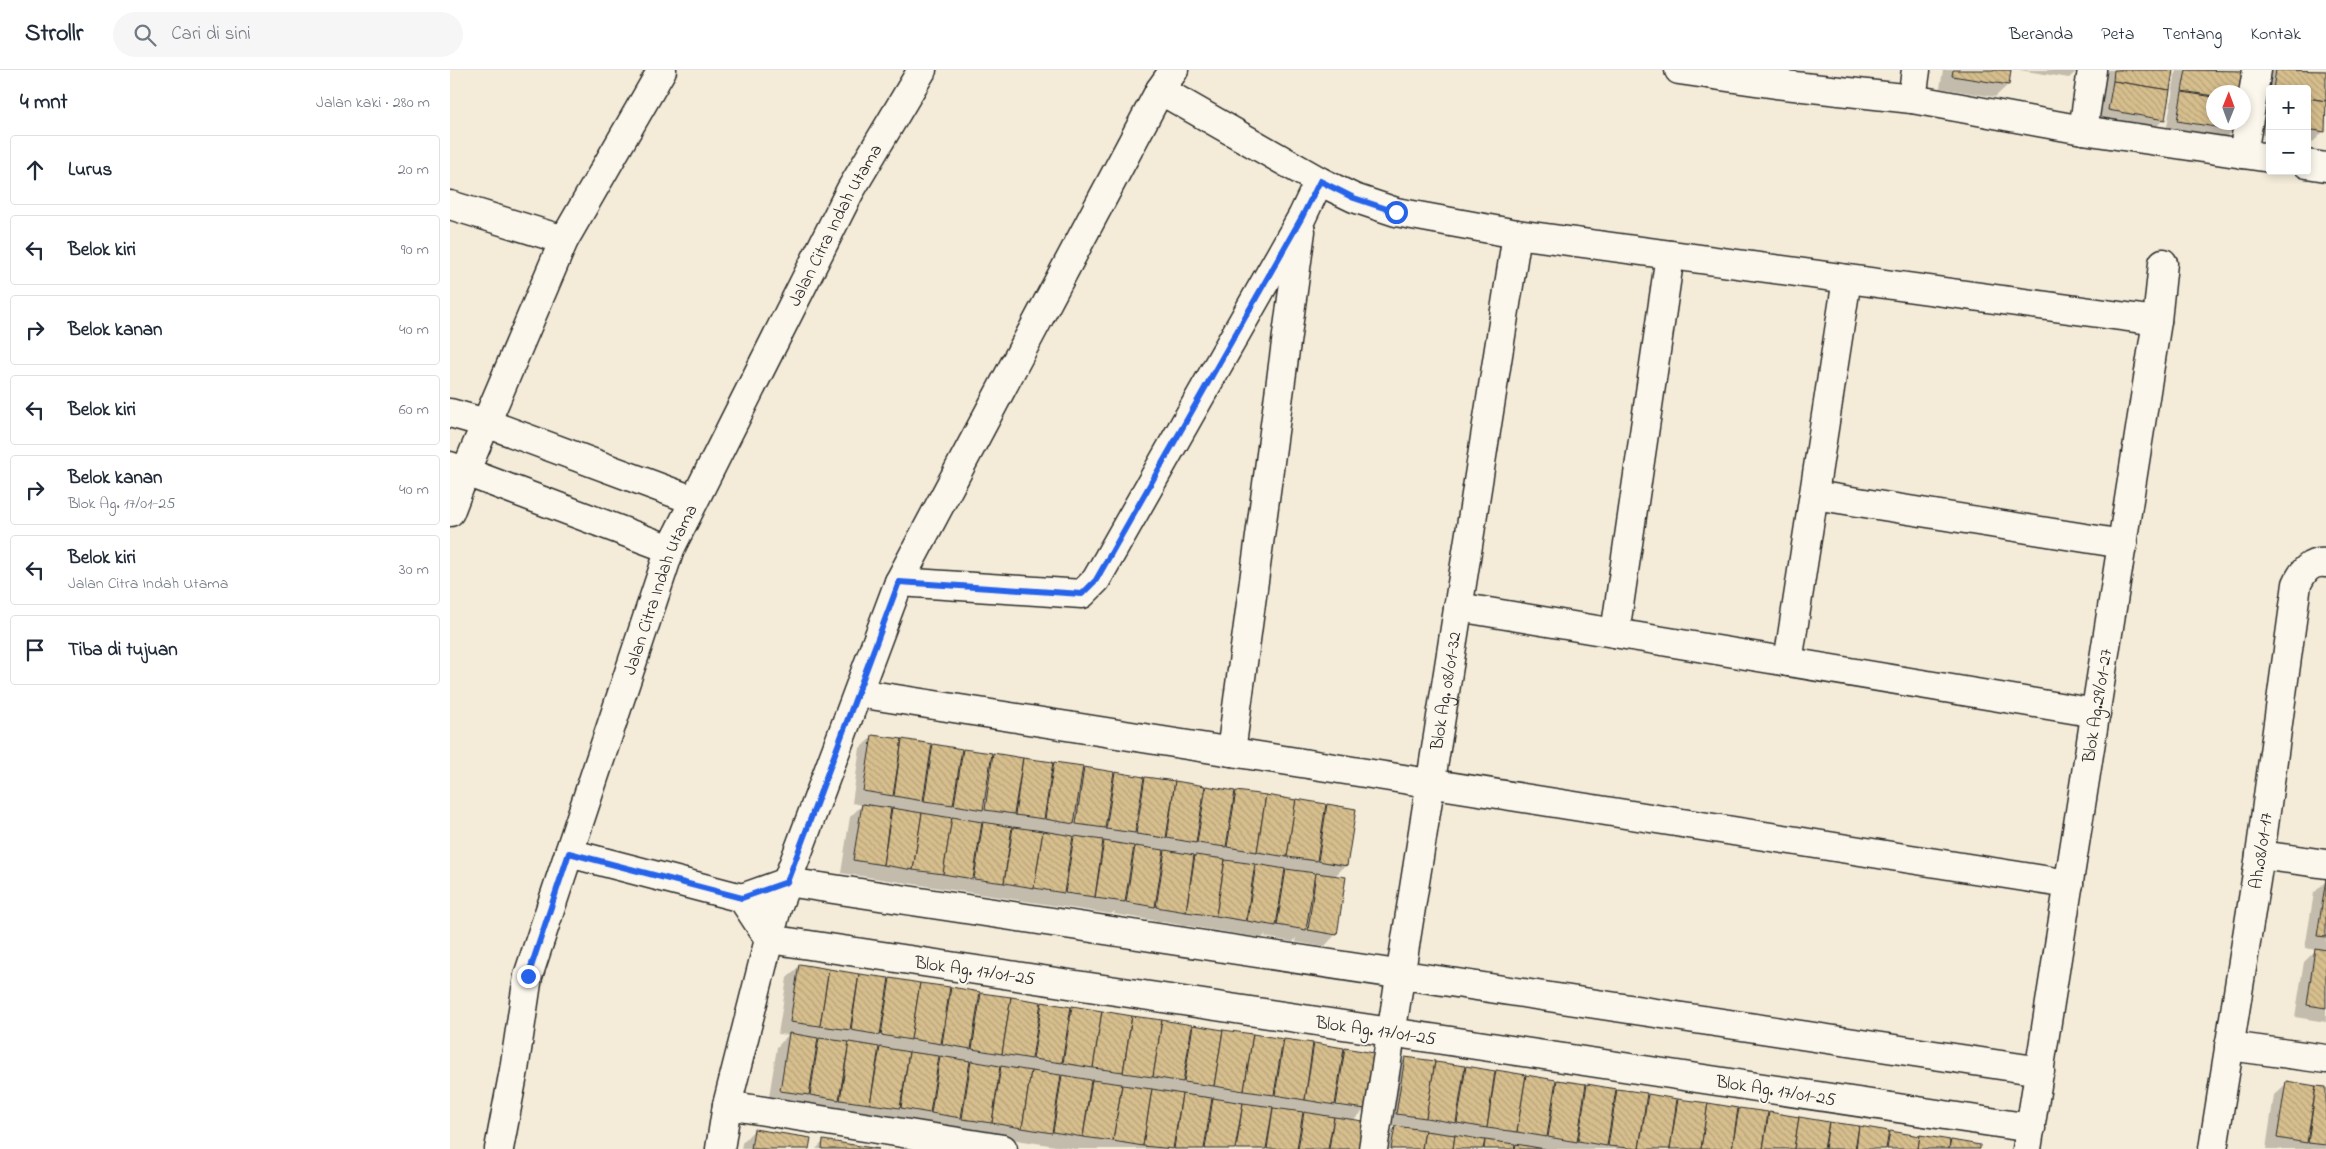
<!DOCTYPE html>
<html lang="id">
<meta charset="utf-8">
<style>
:root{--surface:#fff;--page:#f6f6f7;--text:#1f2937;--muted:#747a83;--line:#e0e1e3}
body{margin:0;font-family:"Indie Flower",sans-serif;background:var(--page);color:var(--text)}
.controls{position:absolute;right:15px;top:15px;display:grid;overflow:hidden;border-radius:5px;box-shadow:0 2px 8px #0003}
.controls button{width:45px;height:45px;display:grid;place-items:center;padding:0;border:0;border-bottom:1px solid var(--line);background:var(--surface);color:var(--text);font:25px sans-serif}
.compass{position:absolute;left:1756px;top:15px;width:45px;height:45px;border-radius:50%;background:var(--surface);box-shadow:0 2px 8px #0003;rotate:1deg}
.stop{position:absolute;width:15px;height:15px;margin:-11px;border:4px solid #2563eb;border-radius:50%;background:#fff}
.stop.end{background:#2563eb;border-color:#fff;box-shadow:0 1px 5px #0008}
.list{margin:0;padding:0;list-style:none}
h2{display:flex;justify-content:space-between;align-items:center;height:65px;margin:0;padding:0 20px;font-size:21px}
h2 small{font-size:16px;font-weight:400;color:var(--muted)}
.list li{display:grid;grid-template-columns:32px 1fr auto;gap:15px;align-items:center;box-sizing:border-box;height:70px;margin:0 10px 10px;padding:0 10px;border:1px solid var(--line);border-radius:5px}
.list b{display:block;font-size:19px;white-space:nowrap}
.list p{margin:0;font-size:16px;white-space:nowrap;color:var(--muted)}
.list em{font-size:16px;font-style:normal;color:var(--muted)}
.icon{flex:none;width:28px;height:28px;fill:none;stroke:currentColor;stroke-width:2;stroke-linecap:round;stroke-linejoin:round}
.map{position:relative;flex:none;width:1876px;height:1079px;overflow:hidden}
header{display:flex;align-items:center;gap:30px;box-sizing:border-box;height:70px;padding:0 25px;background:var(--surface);border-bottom:1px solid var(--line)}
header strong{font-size:24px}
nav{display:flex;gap:28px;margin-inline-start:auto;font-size:18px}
.search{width:350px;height:45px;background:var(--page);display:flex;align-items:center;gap:12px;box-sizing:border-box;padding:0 18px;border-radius:28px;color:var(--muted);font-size:19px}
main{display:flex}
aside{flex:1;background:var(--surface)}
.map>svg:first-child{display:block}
.shadow{fill:#0003}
.building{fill:url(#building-back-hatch);stroke:#2b2b2b}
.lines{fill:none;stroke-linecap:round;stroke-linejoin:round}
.street-casing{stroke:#2b2b2b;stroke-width:31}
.street{stroke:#fbf7ec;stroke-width:28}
.route{stroke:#2563eb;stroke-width:6}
.labels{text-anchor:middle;stroke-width:4;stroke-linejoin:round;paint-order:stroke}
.street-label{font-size:18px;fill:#2b2b2b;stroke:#fbf7ec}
</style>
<header>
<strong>Strollr</strong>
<div class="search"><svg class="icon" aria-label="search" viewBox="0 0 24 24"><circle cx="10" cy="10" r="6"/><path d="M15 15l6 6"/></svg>Cari di sini</div>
<nav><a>Beranda</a><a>Peta</a><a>Tentang</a><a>Kontak</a></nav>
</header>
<main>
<aside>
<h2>4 mnt<small>Jalan kaki · 280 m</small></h2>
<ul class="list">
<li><svg class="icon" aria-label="ahead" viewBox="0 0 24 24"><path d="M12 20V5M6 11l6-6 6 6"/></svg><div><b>Lurus</b></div><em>20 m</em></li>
<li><svg class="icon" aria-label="left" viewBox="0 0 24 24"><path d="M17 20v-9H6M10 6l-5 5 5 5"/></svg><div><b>Belok kiri</b></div><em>90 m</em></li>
<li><svg class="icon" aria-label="right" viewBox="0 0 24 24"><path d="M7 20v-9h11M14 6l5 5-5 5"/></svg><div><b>Belok kanan</b></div><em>40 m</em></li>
<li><svg class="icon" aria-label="left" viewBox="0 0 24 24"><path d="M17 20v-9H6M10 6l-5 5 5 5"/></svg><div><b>Belok kiri</b></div><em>60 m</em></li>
<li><svg class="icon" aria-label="right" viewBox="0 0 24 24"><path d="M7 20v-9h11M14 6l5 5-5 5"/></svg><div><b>Belok kanan</b><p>Blok Ag. 17/01-25</p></div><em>40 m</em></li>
<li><svg class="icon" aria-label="left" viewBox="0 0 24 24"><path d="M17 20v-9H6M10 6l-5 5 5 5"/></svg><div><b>Belok kiri</b><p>Jalan Citra Indah Utama</p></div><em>30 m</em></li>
<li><svg class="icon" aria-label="arrive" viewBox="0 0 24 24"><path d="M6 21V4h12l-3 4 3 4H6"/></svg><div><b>Tiba di tujuan</b></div></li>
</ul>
</aside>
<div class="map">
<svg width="1876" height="1079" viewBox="0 0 1876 1079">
<defs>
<pattern id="building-back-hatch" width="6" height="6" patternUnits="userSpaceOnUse" patternTransform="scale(1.25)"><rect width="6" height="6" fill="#d6be8d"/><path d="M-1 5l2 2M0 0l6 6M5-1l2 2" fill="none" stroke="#b8a37a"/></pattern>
</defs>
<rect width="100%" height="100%" fill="#f4ecd9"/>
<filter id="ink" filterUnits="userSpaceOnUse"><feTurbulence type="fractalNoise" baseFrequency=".02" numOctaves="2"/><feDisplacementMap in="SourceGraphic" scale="10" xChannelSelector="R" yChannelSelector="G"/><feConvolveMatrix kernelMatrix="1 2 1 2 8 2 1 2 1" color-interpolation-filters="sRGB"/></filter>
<g filter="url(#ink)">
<!-- shadow -->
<g class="shadow">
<polygon points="1493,0 1560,0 1558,15 1545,27 1490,18"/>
<polygon points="1569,0 1628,0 1619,8"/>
<polygon points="1655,0 1722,0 1714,49 1701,62 1646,52"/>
<polygon points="1726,0 1793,0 1789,22 1764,22 1764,52 1785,52 1783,60 1771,72 1716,63"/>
<polygon points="1816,0 1876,0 1874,61 1862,73 1857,73 1857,19 1820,19 1820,66 1806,64"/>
<polygon points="423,666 511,680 510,684 514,680 540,688 544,684 632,698 631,702 635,698 662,707 665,703 692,711 696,708 753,717 753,721 756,717 783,725 787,722 905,740 896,795 884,807 886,864 874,877 846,872 846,868 843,872 815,867 816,864 812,868 664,844 665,841 661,844 391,803 400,747 412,735 402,733 410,678"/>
<polygon points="1876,811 1876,952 1845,947 1854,892 1866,880 1855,878 1864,823"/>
<polygon points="349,896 741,956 740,960 744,956 831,973 835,970 892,979 892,982 895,979 915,1039 903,1051 908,1079 625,1079 470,1055 470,1051 467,1055 318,1033 327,977 338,965 328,964 337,908"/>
<polygon points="955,988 1134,1015 1134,1019 1137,1016 1164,1024 1168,1020 1286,1040 1286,1043 1289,1039 1316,1047 1319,1044 1529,1076 1528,1079 931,1079 933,1069 945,1057 934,1056 943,1001"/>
<polygon points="1837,1013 1876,1019 1876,1079 1816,1079 1824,1025"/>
<polygon points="304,1060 358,1079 291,1079 292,1073"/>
<polygon points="374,1071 421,1079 366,1079"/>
</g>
<!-- building -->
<g class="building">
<polygon points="1503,0 1561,0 1559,15 1502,6"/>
<polygon points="1664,0 1723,0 1720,20 1663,11"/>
<polygon points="1736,0 1794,1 1791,22 1764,22 1764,26 1732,21"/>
<polygon points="1826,0 1876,1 1876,31 1857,28 1857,19 1823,19"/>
<polygon points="1663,11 1720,20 1715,50 1658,40"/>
<polygon points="1732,22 1764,27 1764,52 1786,52 1785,60 1727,51"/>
<polygon points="1857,28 1876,31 1875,62 1857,59"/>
<polygon points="422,665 452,669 443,726 413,721"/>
<polygon points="452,669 482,674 473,731 444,726"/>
<polygon points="483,674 512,679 503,735 474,731"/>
<polygon points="513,679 542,683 533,740 504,735"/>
<polygon points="543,683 573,688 564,744 535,740"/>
<polygon points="573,688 603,692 594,749 565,745"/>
<polygon points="604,692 633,696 624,754 595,749"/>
<polygon points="634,697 664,702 655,758 626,754"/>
<polygon points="665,702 694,707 685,763 656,759"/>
<polygon points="695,707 725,711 716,768 686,764"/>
<polygon points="725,711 755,716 746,773 717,768"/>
<polygon points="756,716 785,721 776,777 747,773"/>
<polygon points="786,721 816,725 807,782 777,777"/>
<polygon points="816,725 846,730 837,787 807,782"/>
<polygon points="846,729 876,734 867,791 837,787"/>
<polygon points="412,734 441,738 433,795 403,790"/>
<polygon points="877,734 906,739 897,796 868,791"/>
<polygon points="442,738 472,743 463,800 433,795"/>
<polygon points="472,743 502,748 493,804 463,800"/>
<polygon points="502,747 532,752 523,809 493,804"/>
<polygon points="533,752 562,757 554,813 524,809"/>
<polygon points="563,757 593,761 584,818 554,813"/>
<polygon points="593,761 623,766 614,823 584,818"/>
<polygon points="624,766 653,770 645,827 615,823"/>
<polygon points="654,771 684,776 675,832 645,828"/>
<polygon points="685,776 714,780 705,837 676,832"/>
<polygon points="715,780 744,785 736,842 706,837"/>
<polygon points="745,785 775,789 766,846 736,842"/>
<polygon points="775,790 805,794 796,851 766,846"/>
<polygon points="806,794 835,799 826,856 797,851"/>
<polygon points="836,799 865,803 856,860 827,855"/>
<polygon points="866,803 896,807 887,865 858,860"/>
<polygon points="1876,809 1876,867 1867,866"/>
<polygon points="1865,878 1876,880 1876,938 1857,935"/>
<polygon points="349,894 379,899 370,956 340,952"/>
<polygon points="379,899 409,904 400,960 370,956"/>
<polygon points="409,904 439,908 430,965 401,960"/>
<polygon points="440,908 470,913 461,970 431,965"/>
<polygon points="470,913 500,917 491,974 461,969"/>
<polygon points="501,917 530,922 521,979 492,974"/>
<polygon points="531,923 561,927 552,984 522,979"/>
<polygon points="561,927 591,932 582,989 552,984"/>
<polygon points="592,932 621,937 612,993 583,989"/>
<polygon points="622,936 652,941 643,998 613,993"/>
<polygon points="652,941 682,946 673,1002 643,998"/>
<polygon points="682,946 712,950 703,1007 673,1003"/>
<polygon points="712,950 742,955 733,1012 703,1007"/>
<polygon points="743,955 773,960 764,1016 734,1012"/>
<polygon points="773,960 803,964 794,1021 764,1016"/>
<polygon points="339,963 368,968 359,1025 330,1021"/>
<polygon points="803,964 833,969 824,1025 794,1021"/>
<polygon points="369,968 399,972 389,1030 360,1025"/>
<polygon points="834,969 863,973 855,1030 825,1025"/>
<polygon points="399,972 429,977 420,1034 390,1030"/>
<polygon points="864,973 894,978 885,1035 855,1030"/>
<polygon points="430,977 459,982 450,1038 420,1034"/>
<polygon points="895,978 924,983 916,1039 886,1035"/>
<polygon points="459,982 489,986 480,1043 451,1038"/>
<polygon points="490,986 520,991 511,1048 481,1043"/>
<polygon points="955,987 985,991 976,1048 946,1044"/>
<polygon points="521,991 550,996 542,1053 512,1049"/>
<polygon points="985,992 1015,996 1006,1053 976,1048"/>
<polygon points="551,996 581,1001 572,1058 542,1053"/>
<polygon points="1016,996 1045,1001 1037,1058 1007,1053"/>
<polygon points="1046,1000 1076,1005 1067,1062 1037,1058"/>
<polygon points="581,1001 611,1005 602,1063 572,1058"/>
<polygon points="612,1005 641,1010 633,1067 603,1062"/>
<polygon points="1076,1005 1106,1010 1097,1067 1067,1062"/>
<polygon points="642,1010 672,1014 663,1071 633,1067"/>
<polygon points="1107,1010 1136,1014 1127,1072 1098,1067"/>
<polygon points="1836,1011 1866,1016 1857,1073 1827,1068"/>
<polygon points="1137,1014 1166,1019 1157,1076 1128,1071"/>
<polygon points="672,1015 702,1019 693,1076 663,1071"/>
<polygon points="1866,1016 1876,1017 1876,1075 1858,1073"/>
<polygon points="702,1019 732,1024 723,1079 693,1076"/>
<polygon points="1167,1019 1197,1023 1189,1079 1158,1076"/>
<polygon points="732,1024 762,1028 754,1079 724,1079"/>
<polygon points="1198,1024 1227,1029 1220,1079 1189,1079"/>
<polygon points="763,1028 793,1033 785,1079 755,1079"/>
<polygon points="1228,1029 1258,1033 1251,1079 1220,1079"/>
<polygon points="793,1033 823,1037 816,1079 786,1079"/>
<polygon points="1258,1033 1288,1038 1282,1079 1251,1079"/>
<polygon points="823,1038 853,1042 847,1079 817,1079"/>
<polygon points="1289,1038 1318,1042 1313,1079 1282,1079"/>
<polygon points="854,1042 884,1047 878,1079 848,1079"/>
<polygon points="1319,1042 1349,1047 1344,1079 1313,1079"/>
<polygon points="884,1047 914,1051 910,1079 879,1079"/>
<polygon points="1349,1047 1379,1052 1374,1079 1344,1079"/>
<polygon points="1379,1052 1409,1056 1405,1079 1375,1079"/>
<polygon points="945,1056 975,1060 972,1079 941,1079"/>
<polygon points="1409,1056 1439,1061 1436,1079 1406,1079"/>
<polygon points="304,1059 361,1068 359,1079 301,1079"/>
<polygon points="975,1061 1005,1065 1003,1079 972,1079"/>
<polygon points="1440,1061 1470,1066 1468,1079 1437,1079"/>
<polygon points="1005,1065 1035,1070 1033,1079 1003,1079"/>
<polygon points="1470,1065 1500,1070 1499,1079 1468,1079"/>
<polygon points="373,1070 429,1079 372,1079"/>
<polygon points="1035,1070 1065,1074 1064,1079 1034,1079"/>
<polygon points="1501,1070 1530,1075 1530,1079 1499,1079"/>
<polygon points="1066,1074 1095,1079 1065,1079"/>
</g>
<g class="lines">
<!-- street casing -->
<g class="street-casing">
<g id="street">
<polyline points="1229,0 1326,14 1462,29 1633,60 1820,88"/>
<polyline points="710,20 869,111 904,128 946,142 1067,164 1707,251"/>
<polyline points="1462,29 1466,0"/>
<polyline points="1633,60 1642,0"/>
<polyline points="1793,84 1807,0"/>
<polyline points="1857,94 1876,97"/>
<polyline points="0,135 114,170"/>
<polyline points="0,343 36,353 243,430"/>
<polyline points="0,396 220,479"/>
<polyline points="1364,425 1673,474"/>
<polyline points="0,442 16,400 114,170 212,0"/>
<polyline points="449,512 632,524 646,510 852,147 869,111"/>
<polyline points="1008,537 1646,643"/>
<polyline points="1165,563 1220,185"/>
<polyline points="1338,592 1397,209"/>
<polyline points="408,623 1619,814"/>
<polyline points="781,682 851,161"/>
<polyline points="119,783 292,828"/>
<polyline points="1810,785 1876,794"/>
<polyline points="1779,976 1876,989"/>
<polyline points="277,1035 553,1079"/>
<polyline points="1581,1058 319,869 292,828 337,812 1590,1001"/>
<path id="s1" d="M 49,1079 L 64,1000 L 78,906 L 220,479 L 400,121 L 472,0"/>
<polyline points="270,1079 277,1035 327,838 449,512 710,20 724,0"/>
<path id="s2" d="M 923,1079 L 1067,164"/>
<path id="s3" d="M 1577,1079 L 1707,251 L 1713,193"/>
<path id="s4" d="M 1763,1079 L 1810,785 L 1847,514 C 1853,501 1860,491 1876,493"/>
</g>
</g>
<!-- street -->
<use href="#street" class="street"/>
</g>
</g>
<g class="lines" filter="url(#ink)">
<!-- route -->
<polyline class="route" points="78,906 119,783 292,828 337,812 449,512 632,524 646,510 852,147 870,111 904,128 946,142"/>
</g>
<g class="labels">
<!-- street labels -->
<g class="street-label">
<text dy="6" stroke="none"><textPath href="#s1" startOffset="989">Jalan Citra Indah Utama</textPath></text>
<text dy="6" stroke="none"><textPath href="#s1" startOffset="584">Jalan Citra Indah Utama</textPath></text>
<text dy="6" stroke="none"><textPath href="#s2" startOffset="464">Blok Ag. 08/01-32</textPath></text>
<text dy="6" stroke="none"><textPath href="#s3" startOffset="449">Blok Ag.29/01-27</textPath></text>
<text dy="6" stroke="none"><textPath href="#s4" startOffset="302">Ah.08/01-17</textPath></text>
<text transform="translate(525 900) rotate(8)" y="6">Blok Ag. 17/01-25</text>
<text transform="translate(926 960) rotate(8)" y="6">Blok Ag. 17/01-25</text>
<text transform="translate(1326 1020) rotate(9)" y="6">Blok Ag. 17/01-25</text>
</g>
</g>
</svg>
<div class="controls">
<button>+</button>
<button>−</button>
</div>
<svg class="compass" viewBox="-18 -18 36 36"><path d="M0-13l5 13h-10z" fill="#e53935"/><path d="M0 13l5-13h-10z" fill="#747a83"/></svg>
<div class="stop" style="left:946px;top:142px"></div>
<div class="stop end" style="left:78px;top:906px"></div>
</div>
</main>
